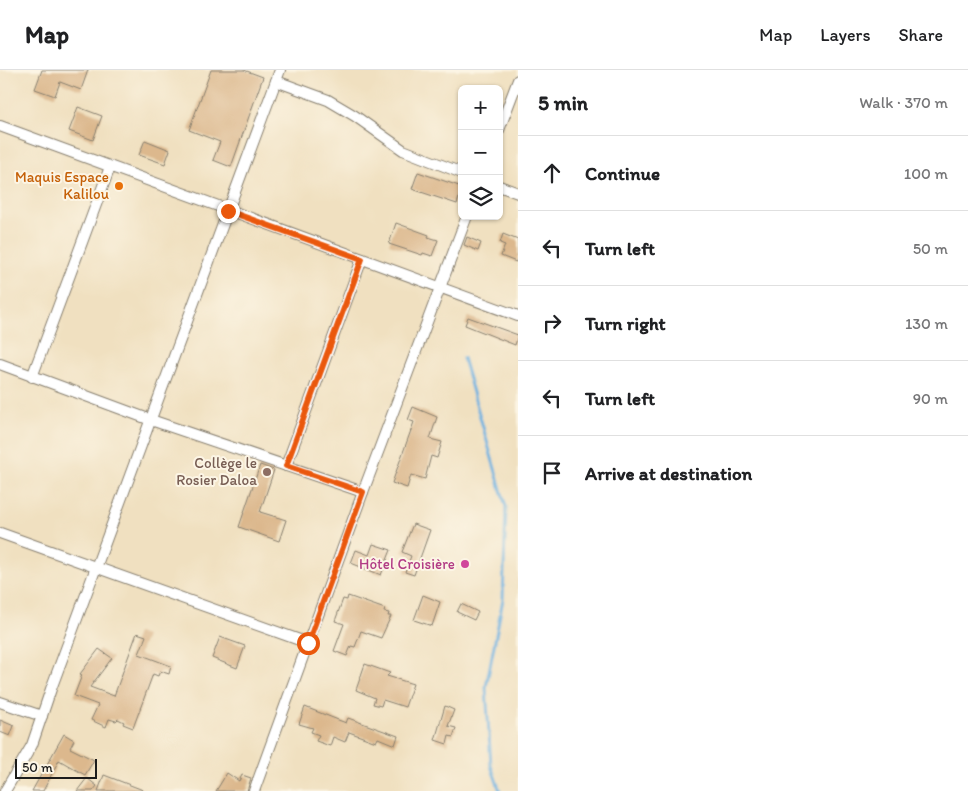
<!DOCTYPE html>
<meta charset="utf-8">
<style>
:root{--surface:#fff;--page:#f6f6f6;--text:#202124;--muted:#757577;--line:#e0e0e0}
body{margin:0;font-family:Itim,sans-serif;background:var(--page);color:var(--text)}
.controls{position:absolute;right:15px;top:15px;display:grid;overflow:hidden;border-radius:8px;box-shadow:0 1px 4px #0004}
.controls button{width:45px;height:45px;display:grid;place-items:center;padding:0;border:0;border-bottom:1px solid var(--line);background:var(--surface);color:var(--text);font:25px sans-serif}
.scale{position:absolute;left:15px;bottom:12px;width:82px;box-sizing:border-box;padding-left:5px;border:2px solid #1c1c1c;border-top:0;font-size:14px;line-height:18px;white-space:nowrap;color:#1c1c1c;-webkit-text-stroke:4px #fcf5e5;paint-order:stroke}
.stop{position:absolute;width:15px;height:15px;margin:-11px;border:4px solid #ea580c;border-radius:50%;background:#fff}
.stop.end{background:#ea580c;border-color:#fff;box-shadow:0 1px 5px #0008}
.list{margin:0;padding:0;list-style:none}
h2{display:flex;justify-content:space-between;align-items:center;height:65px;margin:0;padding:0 20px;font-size:21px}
h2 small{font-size:16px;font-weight:400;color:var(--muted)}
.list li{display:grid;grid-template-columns:32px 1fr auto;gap:15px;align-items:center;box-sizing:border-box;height:75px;padding:0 20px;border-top:1px solid var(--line)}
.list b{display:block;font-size:19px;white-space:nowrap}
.list em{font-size:16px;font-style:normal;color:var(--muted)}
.icon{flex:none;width:28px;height:28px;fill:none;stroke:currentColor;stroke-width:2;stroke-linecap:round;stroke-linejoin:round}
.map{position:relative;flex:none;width:518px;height:721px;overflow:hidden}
header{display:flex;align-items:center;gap:30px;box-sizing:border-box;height:70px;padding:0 25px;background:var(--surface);border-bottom:1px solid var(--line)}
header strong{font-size:24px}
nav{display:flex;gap:28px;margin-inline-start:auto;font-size:18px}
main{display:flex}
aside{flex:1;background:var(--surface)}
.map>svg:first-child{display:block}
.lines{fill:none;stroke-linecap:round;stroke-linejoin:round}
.stream{stroke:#69afdf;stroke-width:3}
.building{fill:#dcb88d}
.street-casing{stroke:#867e6e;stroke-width:12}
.street{stroke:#fff;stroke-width:10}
.route{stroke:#ea580c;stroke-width:6}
.food-dot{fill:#e8710a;stroke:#fcf5e5;stroke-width:2}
.education-dot{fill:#8d6e63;stroke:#fcf5e5;stroke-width:2}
.hotel-dot{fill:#d1479c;stroke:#fcf5e5;stroke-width:2}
.labels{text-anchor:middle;stroke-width:4;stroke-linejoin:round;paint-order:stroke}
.food-label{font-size:15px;fill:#c56008;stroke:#fcf5e5;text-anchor:end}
.education-label{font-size:15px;fill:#785e54;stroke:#fcf5e5;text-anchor:end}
.hotel-label{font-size:15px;fill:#b23c85;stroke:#fcf5e5;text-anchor:end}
</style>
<header>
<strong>Map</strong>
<nav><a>Map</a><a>Layers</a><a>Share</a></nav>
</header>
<main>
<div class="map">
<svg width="518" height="721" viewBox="0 0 518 721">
<rect width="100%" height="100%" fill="#fcf5e5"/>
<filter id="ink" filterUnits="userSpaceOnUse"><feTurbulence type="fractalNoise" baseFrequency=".02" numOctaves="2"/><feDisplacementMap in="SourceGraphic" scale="10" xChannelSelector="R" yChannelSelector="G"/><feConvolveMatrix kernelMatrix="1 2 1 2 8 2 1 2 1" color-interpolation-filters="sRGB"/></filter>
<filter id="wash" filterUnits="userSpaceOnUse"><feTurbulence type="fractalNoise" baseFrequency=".0096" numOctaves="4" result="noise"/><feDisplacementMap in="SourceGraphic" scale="20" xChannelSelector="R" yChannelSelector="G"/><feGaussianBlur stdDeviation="1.12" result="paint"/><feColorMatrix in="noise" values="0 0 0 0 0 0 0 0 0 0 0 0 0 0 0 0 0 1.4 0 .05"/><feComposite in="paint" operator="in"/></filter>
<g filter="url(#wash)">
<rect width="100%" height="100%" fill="#f0e0c0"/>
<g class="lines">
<!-- stream -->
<polyline class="stream" points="463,288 506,437 503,529 486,617 491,696 500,721"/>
</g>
<g id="blocks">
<!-- building -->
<g class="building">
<polygon points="42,0 88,0 81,20 60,12 55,26 35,19"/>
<polygon points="211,0 244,0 263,7 231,97 213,90 220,72 189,60"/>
<polygon points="78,37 102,46 93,70 69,61"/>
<polygon points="145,70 170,80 165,94 139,85"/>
<polygon points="418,102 462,117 457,134 412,119"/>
<polygon points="396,153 429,165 428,167 438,170 432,186 423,183 422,185 389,174"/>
<polygon points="503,164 518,170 518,187 516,192 501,186 505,175 500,173"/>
<polygon points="467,167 481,173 478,181 464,175"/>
<polygon points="468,247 518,265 515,275 465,255"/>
<polygon points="413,337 437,347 430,369 442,372 437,388 431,386 425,409 411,405 407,418 392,413 414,352 408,350"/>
<polygon points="260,395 274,400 260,442 286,450 279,471 239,457"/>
<polygon points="413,454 430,460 414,505 405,502 411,486 402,482"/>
<polygon points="373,474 391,480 381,505 351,493 356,480 369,485"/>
<polygon points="423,525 440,532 432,556 414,550"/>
<polygon points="348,526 385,539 384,542 389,543 388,546 391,546 381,568 361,561 355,577 351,576 347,586 334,581 344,554 335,551 343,529 347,530"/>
<polygon points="461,534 478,542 474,550 457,542"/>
<polygon points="137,563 146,566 139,584 171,596 169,604 160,601 158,606 153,604 133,658 123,654 124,652 118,649 116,651 109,649 106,657 91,650 98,635 74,626 82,605 80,604 99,579 112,588 90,617 114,626"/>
<polygon points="220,567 245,576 237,598 212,588"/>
<polygon points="365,594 390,603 387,606 413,614 405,637 383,630 381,636 373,634 375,628 356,620"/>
<polygon points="445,636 454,640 448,656 456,658 453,667 449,666 447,674 435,670"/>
<polygon points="305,637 346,653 348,648 398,666 395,675 378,668 376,672 349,662 345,672 333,667 330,676 316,671 319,665 311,662 313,658 299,654"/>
<polygon points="0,650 14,656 10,666 0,662"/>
<polygon points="64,664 74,670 70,678 94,690 85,705 59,690 43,721 32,721"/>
<polygon points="227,703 239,711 242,705 251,708 247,721 216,721"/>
<polygon points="104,705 143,720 143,721 98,721"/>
<polygon points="87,708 97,716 93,721 77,721"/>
</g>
</g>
</g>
<g filter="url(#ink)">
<use href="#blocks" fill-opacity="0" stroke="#867e6e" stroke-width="1"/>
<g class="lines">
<!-- street casing -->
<g class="street-casing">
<g id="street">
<polyline points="276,11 328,30 355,46 403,80 462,103"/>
<polyline points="0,56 518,246"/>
<polyline points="499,60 518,10"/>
<polyline points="499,116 518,123"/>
<polyline points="0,294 151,350 363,422"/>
<polyline points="32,307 110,97"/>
<polyline points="286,396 362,189"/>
<polyline points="0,463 308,573"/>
<polyline points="0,632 42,646"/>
<polyline points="5,721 32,675 51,619 280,0"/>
<polyline points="254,721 363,422 467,146"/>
</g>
</g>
<!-- street -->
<use href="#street" class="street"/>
</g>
</g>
<g class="lines" filter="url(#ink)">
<!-- route -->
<polyline class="route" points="228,141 362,189 286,396 363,422 308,573"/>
</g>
<!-- markers -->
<circle class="food-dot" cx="119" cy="116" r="5"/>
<circle class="education-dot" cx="267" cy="402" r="5"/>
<circle class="hotel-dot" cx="465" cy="494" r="5"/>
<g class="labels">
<!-- food labels -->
<g class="food-label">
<text x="109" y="112">Maquis Espace<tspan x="109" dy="17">Kalilou</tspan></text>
</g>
<!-- education labels -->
<g class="education-label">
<text x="257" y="398">Collège le<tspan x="257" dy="17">Rosier Daloa</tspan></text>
</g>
<!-- hotel labels -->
<g class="hotel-label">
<text x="455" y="499">Hôtel Croisière</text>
</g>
</g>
</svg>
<div class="controls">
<button>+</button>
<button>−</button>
<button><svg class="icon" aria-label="layers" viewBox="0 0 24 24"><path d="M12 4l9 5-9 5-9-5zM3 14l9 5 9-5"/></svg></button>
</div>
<div class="scale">50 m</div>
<div class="stop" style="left:308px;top:573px"></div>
<div class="stop end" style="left:228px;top:141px"></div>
</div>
<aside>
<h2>5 min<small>Walk · 370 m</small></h2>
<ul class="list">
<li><svg class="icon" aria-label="ahead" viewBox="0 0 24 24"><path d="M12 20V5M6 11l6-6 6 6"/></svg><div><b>Continue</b></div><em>100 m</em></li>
<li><svg class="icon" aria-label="left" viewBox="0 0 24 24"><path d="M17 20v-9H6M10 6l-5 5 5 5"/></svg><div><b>Turn left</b></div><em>50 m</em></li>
<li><svg class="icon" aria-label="right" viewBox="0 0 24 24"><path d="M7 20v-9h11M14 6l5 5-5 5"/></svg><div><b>Turn right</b></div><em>130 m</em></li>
<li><svg class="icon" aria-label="left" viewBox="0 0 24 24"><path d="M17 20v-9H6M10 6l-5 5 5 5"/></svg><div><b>Turn left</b></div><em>90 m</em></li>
<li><svg class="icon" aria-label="arrive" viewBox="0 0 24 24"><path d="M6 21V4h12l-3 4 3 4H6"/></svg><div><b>Arrive at destination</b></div></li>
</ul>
</aside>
</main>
